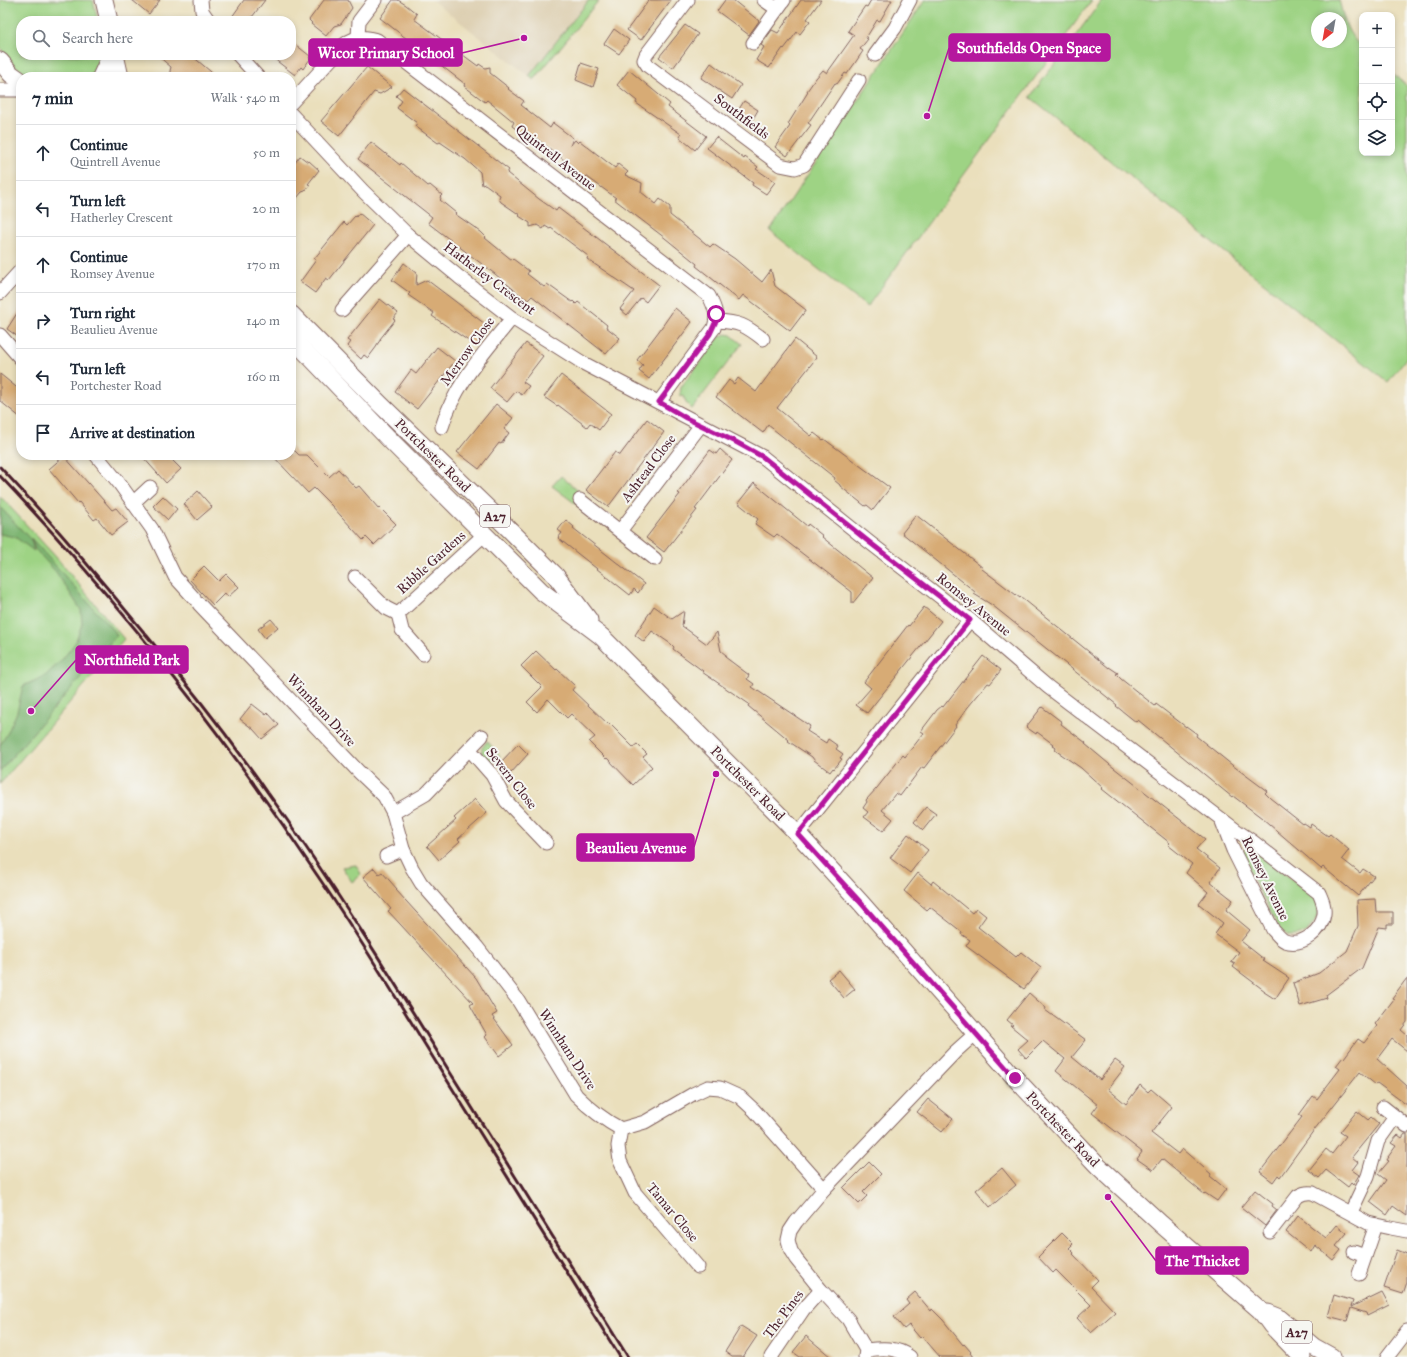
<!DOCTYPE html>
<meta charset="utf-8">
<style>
:root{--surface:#fff;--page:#f2f2f3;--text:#1f2937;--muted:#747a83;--line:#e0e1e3}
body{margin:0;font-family:"IM FELL Great Primer",serif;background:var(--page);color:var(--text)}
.controls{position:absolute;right:12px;top:12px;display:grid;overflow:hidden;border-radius:8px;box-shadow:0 2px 6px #0003}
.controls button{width:36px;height:36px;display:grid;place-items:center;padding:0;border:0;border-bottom:1px solid var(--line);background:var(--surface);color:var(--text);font:20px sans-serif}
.compass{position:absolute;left:1311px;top:12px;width:36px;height:36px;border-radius:50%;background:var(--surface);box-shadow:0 2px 6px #0003;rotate:211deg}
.stop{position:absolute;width:12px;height:12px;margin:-9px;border:3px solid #b5179e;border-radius:50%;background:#fff}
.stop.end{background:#b5179e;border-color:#fff;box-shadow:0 1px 4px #0008}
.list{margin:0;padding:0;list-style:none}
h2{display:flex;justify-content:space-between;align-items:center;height:52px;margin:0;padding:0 16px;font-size:17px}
h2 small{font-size:13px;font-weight:400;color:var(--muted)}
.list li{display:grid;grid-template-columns:26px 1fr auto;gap:12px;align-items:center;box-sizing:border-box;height:56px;padding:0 16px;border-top:1px solid var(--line)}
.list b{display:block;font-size:15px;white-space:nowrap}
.list p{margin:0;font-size:13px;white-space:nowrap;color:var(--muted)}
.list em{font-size:13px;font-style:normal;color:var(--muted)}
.icon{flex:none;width:22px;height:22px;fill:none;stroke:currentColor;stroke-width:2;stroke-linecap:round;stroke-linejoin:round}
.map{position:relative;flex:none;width:1407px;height:1357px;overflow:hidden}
.search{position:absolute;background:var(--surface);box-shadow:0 2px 6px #0003;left:16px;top:16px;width:280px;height:44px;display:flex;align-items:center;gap:10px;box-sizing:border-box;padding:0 14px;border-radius:16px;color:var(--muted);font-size:15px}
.panel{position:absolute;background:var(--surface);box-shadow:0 2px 6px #0003;left:16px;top:72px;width:280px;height:388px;border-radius:16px}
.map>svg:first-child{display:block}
.built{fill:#ddcfb1}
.green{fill:#9ed384;stroke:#747958;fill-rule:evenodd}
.forest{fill:#7eb572;stroke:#646a4e}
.building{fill:#d7ab74}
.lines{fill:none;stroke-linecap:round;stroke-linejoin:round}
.minor-casing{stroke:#82625e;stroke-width:15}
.major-casing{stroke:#82625e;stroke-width:19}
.minor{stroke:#fff;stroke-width:13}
.major{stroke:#fff;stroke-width:17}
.rail{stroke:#4a1f2b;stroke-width:3}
.route{stroke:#b5179e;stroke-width:5}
.labels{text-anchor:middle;stroke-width:4;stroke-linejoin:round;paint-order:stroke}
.shield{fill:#f6f6f2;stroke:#7e6067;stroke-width:1}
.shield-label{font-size:13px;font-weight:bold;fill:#4a1f2b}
.street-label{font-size:14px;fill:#4a1f2b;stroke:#f6f6f2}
.leader{fill:none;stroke:#b5179e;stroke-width:1.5}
.callout-dot{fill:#b5179e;stroke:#f6f6f2;stroke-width:1.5}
.callout{fill:#b5179e;stroke:#b5179e;stroke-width:1.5}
.callout-label{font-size:15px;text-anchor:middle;font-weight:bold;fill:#fff}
</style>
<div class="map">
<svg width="1407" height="1357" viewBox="0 0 1407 1357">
<rect width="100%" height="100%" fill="#f6f6f2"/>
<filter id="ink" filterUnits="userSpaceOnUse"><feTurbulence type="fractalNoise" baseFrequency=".025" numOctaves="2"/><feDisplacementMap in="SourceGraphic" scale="8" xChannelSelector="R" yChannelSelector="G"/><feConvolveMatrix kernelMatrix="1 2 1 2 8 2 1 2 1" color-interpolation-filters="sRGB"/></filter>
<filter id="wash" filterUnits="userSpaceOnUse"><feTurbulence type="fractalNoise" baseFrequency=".012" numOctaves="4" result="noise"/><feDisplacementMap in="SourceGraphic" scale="16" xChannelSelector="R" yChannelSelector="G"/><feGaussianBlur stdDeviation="0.9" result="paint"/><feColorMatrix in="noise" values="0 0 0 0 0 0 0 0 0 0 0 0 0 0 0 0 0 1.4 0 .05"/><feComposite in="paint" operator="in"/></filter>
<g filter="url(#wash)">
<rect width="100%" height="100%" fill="#eadfbc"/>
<!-- built -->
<polygon class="built" points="432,0 599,0 534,80"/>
<!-- green -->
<g class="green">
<path d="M 0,0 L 93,0 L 98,21 L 21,21 L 21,55 L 102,55 L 95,73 L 91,77 L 30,77 C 19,71 5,59 0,46 Z"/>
<polygon points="589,0 599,0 534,80 529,76"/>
<polygon points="925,0 1092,0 867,307 770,231"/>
<path d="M 1102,0 L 1339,0 C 1344,19 1346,33 1362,47 L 1362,153 L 1392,153 L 1392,73 L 1407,86 L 1407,357 L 1388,382 L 1030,97 ZM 1317,18 L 1341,18 L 1341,42 L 1317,42 Z"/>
<polygon points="726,334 731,335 742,344 692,409 686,403 684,396 680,395 681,387 720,336"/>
<polygon points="561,476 583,495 576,504 552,486"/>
<polygon points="0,496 56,557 124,639 0,784"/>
<polygon points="487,741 500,756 491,763 481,754 482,748"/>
<path d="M 1247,848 L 1253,849 L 1315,897 C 1323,910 1315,927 1302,934 C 1299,936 1294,936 1289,936 L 1280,930 L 1242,857 L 1243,851 Z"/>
<polygon points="356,865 361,874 352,882 342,867"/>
</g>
<!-- forest -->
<g class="forest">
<polygon points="0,507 31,540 34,551 15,537 0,534"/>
<polygon points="31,538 117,635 0,771 0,745 7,734 17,712 23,686 45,676 61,661 75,643 82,624 81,610 56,572 35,549"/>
</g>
<g id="blocks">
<!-- building -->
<g class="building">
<polygon points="132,0 160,0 149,14"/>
<polygon points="244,0 265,0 249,21 229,21"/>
<polygon points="324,0 348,0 352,8 341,24 334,26 326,36 311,24 312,23 309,20"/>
<polygon points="393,0 398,0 406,5 417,14 414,19 478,66 479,64 485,68 490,67 490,73 509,88 508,89 524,101 521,105 550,128 553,123 573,138 570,146 575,140 578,143 580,141 615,168 618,164 628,172 625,175 642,183 641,192 656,204 660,199 670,207 670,215 710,247 713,244 735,259 762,282 771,270 775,286 806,310 790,331 743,295 739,300 696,266 697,264 665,238 614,199 616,198 586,176 584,179 563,162 564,160 536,138 533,142 512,126 514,122 487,100 485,102 464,86 465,84 380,18"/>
<polygon points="649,0 671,0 641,40 627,30"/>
<polygon points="725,0 733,0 759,21 749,35 717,11"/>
<polygon points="801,0 821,0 807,19 810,21 800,34 797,32 784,49 783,48 769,68 756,60 764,47 761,45 772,30 778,33"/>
<polygon points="871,0 892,0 880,21 877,20 866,38 868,39 860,49 863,51 855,63 847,74 845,73 837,84 835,83 808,123 811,125 787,156 775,147 790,126 788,124 808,92 807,91 816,78 823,70 827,73 854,35 848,31 865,6 867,7"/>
<polygon points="685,25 698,34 673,68 659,57"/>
<polygon points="614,29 629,40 619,54 604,44"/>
<polygon points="291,41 310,56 309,58 310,59 303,69 301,67 295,75 269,55 291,55"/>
<polygon points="157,55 191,55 217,77 172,77 170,71 171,67"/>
<polygon points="581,63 599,69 593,87 576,80"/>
<polygon points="711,63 741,85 732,99 701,78"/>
<polygon points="367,67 392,87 380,94 374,92 339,136 321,121"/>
<polygon points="629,70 670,104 668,107 706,136 695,150 679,137 681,134 636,103 637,101 617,85"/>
<polygon points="403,88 509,170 507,173 539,199 556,211 558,208 659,285 646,302 641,298 627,315 620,309 634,291 587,259 588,256 551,228 550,229 545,226 543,229 537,225 530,227 530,223 519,216 520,215 501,202 499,199 500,195 485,184 482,185 480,172 465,159 440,142 438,143 415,126 417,123 397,108 402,101 396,96"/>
<polygon points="744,101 758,110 751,122 736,114"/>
<polygon points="716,137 744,159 745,157 758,167 756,169 775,182 766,194 752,185 753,183 707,148"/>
<polygon points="371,142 400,165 401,163 428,186 430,185 442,195 440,197 441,199 440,200 456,213 455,214 481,232 486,237 485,238 512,260 513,259 529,271 527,274 544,287 547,284 572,302 573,301 576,304 578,302 607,325 606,327 620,338 606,354 532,296 528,300 519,294 495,274 428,223 432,217 358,159"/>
<polygon points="300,156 308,162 309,161 319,170 308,184 310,185 305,191 302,192 291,205 291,173 295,168 294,164"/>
<polygon points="359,213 373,225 329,280 326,278 315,293 300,282 316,260 314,259 344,222 347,225 355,216 356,217"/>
<polygon points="404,263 417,273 416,285 427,280 489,327 476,346 432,316 434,313 408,295 410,293 392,280"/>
<polygon points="380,299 398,313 393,319 395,320 380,339 381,339 376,346 377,346 368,358 364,355 361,359 347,346 350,342 347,340"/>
<polygon points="21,307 21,339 7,329"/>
<polygon points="675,308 692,322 649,379 639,371 643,365 637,360 659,331"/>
<polygon points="795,339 817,357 777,408 811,436 814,433 823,440 824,439 890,488 873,510 867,505 865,506 840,486 840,485 834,480 835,478 768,425 763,433 716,397 729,380 734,384 738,378 756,392"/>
<polygon points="526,343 543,356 523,382 529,386 522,395 516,391 507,402 490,388"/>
<polygon points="437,347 455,361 417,409 395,392 411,370 416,374"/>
<polygon points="0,374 21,391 21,418 0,401"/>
<polygon points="561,375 611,414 599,430 590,423 587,427 558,405 557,406 544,397"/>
<polygon points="496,404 513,418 504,429 509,433 501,444 499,443 479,469 457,452"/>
<polygon points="647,419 664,432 608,507 586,490 615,452 620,455"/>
<polygon points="291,447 299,455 307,455 329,477 338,469 356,488 359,486 379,509 380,508 396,524 374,545 366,537 363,540 331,505 314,488 308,493 272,455 291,455"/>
<polygon points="720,449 732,460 695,509 697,510 664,552 646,538 680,494 678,493 710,450 716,454"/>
<polygon points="141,455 167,455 181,469 166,483"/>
<polygon points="64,456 112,510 116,508 128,522 111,535 97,518 94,520 79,502 78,503 49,469"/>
<polygon points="754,483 807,526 808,524 823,536 822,537 873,578 852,604 852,592 777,534 774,537 755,524 758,519 738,503"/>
<polygon points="198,491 212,507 197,520 184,504"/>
<polygon points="163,496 177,509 168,520 153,506"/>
<polygon points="916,515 983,568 982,569 1020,598 1021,597 1109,668 1109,667 1118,673 1116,674 1121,679 1155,706 1156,704 1186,727 1186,726 1197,734 1196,736 1232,765 1267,791 1265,793 1270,798 1303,824 1304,823 1310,827 1311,824 1328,836 1330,834 1349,850 1342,859 1360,873 1363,869 1374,876 1358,896 1323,867 1321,869 1262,818 1233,796 1232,797 1138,720 1136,722 1116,706 1117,705 992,605 974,594 976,593 968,586 902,533"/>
<polygon points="566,520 574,527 573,528 644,584 638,593 634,589 630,595 558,538 562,533 558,530"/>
<polygon points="204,566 219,581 226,574 239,587 228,597 225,593 213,605 190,580"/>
<polygon points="654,606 672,619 684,611 682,626 707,644 717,632 721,651 726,655 725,657 749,675 747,679 754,684 752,687 810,726 807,731 826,743 828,739 838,746 836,749 843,754 840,758 842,759 834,769 833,768 830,772 814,760 812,757 788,741 789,740 748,706 749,704 702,672 703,671 673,649 674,647 671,644 652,631 644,642 635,635"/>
<polygon points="924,607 941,621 867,713 856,705 871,688 864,682 908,625 909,626"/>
<polygon points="271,619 278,627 265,638 258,629"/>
<polygon points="536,651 556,670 557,669 575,686 572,690 608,724 609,723 633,747 637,744 647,754 643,757 652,767 633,785 607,758 606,759 589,742 595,737 571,714 567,718 548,699 537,712 527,702 542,687 521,666"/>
<polygon points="983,656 1001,670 990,684 988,683 968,707 955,725 956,726 924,768 922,767 900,796 896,793 882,810 893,819 883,831 864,817 868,812 863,808 867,802 866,800 877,788 903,755 905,757 924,733 921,731 937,710 942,706 943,707"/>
<polygon points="252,704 266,715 268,713 279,725 262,739 253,729 240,719"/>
<polygon points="1042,707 1062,722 1061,724 1086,743 1085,744 1109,764 1205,839 1196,849 1220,868 1210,882 1233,900 1226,910 1250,930 1241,941 1265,960 1263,961 1289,978 1275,999 1264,992 1265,991 1233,967 1235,964 1231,962 1239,952 1215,934 1223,923 1199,904 1208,892 1186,873 1192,864 1168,845 1170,843 1102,789 1103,788 1081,768 1055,750 1056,748 1052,745 1053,744 1037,732 1036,734 1026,727"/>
<polygon points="518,744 528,754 511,773 500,763"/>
<polygon points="475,799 487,813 458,839 460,841 439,860 427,846 456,820 454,818"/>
<polygon points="926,807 936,814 923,830 914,822"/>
<polygon points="908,834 928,850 910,873 890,858"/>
<polygon points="374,868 379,874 382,872 397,889 396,890 476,978 497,1013 492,1016 513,1045 499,1056 485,1037 487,1035 470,1005 473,1003 388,911 391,909 363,877"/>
<polygon points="918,873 931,884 933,881 972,913 976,908 986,916 978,927 1016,957 1021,952 1041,968 1024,989 966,946 970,940 961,934 962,932 930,907 927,910 904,891"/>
<polygon points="1375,899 1376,912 1393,912 1393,924 1387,924 1387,928 1379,927 1362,968 1326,995 1327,998 1300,1006 1293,983 1319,973 1347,951 1358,926 1357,900"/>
<polygon points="839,970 855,989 844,998 828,979"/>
<polygon points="1407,978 1407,1022 1401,1030 1407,1035 1407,1051 1392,1039 1377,1059 1407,1086 1407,1105 1377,1083 1376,1085 1360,1072 1314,1130 1280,1177 1278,1175 1273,1182 1260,1172 1302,1117 1299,1115 1313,1096 1317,1099 1340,1069 1336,1066 1343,1057 1344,1058 1358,1039 1364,1043 1377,1026 1375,1024 1394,999 1392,998"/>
<polygon points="1029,993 1046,1008 1045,1010 1086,1040 1072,1057 1100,1080 1115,1060 1125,1067 1108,1089 1126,1104 1140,1085 1148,1092 1151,1089 1172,1107 1151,1133 1178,1154 1182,1149 1211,1174 1210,1176 1226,1189 1217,1201 1205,1193 1204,1194 1162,1159 1153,1170 1137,1159 1142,1152 1092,1113 1098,1105 1056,1071 1065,1059 1043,1041 1026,1058 1018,1049 1028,1040 1011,1026 1013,1025 1007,1020"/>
<polygon points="928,1099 953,1119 942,1132 917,1112"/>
<polygon points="1357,1111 1368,1120 1371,1117 1379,1124 1352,1157 1358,1162 1352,1170 1359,1175 1353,1185 1351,1183 1348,1187 1326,1170 1319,1178 1309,1170 1326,1149 1332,1154 1346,1136 1340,1132"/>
<polygon points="1405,1134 1407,1134 1407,1216 1393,1206 1387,1215 1370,1202 1386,1180 1378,1174 1389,1161 1387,1160 1389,1157 1388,1157 1396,1146 1391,1143 1398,1135 1402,1138"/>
<polygon points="869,1162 881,1174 863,1192 867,1196 859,1204 843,1188"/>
<polygon points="1002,1168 1016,1185 990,1207 976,1190"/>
<polygon points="1255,1190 1273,1204 1272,1206 1277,1210 1265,1226 1241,1207"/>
<polygon points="1298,1216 1326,1238 1337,1225 1347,1233 1336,1246 1341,1250 1333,1260 1315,1245 1311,1252 1286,1232"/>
<polygon points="1062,1233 1073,1244 1069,1248 1074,1253 1073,1254 1098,1280 1091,1287 1115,1312 1091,1333 1077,1318 1091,1305 1056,1270 1053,1273 1038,1257"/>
<polygon points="1397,1250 1407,1254 1407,1282 1403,1294 1384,1288"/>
<polygon points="915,1292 931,1311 932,1309 943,1320 963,1345 964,1344 971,1352 970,1353 973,1357 940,1357 922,1336 920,1338 909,1325 904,1329 894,1317 909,1304 906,1300"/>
<polygon points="1382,1292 1389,1305 1367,1316 1366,1313 1351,1308 1347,1321 1328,1316 1334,1295 1353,1301 1351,1307"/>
<polygon points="741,1326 757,1336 743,1357 732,1357 725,1352"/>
<polygon points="806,1336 831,1357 800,1357 793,1352"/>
</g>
</g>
</g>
<g filter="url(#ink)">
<use href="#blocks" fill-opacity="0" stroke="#82625e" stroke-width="1"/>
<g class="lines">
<!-- minor casing -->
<g class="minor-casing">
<g id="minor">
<polyline points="201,0 202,11 209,21"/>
<polyline points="688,0 646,55 644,60 648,66 780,165 795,168 804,165 859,80"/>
<polyline points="764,0 777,9"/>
<polyline points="358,37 359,21 375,0"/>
<polyline points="753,43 784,0"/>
<polyline points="238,55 258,77"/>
<polyline points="875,55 895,28 910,0"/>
<polyline points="0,90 21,90"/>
<path d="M 291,103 L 345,44 C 356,36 364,36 377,40 L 709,296 C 715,308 718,315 714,328 L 659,402"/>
<path d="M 291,114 L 363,191 L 408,235 L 459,277 L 512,318 L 583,363 L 763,457 L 869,542 L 970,620 L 1048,687 L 1237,831 L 1252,841 L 1319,893 C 1322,900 1325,906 1324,914 C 1322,931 1302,947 1285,941 C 1280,939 1277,934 1273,930 L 1233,850 L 1221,819"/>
<polyline points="0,293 21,270"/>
<polyline points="342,310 408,235"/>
<path d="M 716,321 C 739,322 745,325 763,339"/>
<polyline points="0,335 21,359"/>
<path d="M 442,427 C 454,385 485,352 512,318"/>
<polyline points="96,455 119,483 152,529 175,577 194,598"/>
<polyline points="580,500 655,559"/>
<polyline points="134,502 150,487"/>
<polyline points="620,531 701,425"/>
<polyline points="355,577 386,608 398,614"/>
<path d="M 199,604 L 359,772 L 384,796 L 393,813 L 403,849 L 412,868 L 421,883 L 477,947 L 518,1000 L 576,1095 C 590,1109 604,1120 621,1129 L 645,1122 L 693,1094 L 708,1087 L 720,1088 L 740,1097 L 754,1110 L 824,1189"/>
<polyline points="423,654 402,630 398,614 485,534"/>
<polyline points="470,750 492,775 506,801 546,843"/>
<polyline points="393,813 426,794 482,736"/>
<polyline points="798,834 970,620"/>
<polyline points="386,856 403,849"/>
<polyline points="1383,1107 1407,1126"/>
<polyline points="621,1129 618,1146 620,1161 635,1193 698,1267"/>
<polyline points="1351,1212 1368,1176 1378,1141 1395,1117"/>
<path d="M 1270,1232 L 1298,1196 C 1303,1193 1307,1192 1313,1193 L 1368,1223 L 1391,1228 L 1407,1231"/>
<polyline points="1354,1252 1365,1256"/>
<polyline points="1359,1274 1376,1225"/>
<path d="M 866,1350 C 882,1348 897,1347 910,1357"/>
<polyline points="771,1357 803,1310 821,1290"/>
<polyline points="865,1357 866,1350 848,1319 821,1290 796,1259 791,1251 788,1240 790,1231 796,1222 824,1189 955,1052 975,1034"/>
<polyline points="1387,1357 1407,1331"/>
</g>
</g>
<!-- major casing -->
<g class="major-casing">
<g id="major">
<polyline points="104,0 109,21"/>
<polyline points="115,55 120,77"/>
<polyline points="0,61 11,74 21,81"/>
<polyline points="101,77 111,55"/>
<polyline points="291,314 380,404 509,529 556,576 589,620"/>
<polyline points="291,337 389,439 541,591 601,636 798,834 861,903 1015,1078 1098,1166 1161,1224 1260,1310 1271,1325 1302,1357"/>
<polyline points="1268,1313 1278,1317 1314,1347 1332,1357"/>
</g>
</g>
<!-- minor -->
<use href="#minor" class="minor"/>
<!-- major -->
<use href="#major" class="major"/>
<!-- rail -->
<g class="rail">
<path d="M 0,467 C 48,518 93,570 137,624 C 183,678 227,734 268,793 C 332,882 390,975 448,1069 C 508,1165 568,1261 628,1357"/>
<path d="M 0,476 C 117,599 223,734 317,875 C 361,939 401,1006 442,1072 C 502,1167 561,1262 620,1357"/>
</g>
</g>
</g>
<g class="lines" filter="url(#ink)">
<!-- route -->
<polyline class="route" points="716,314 716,321 710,334 659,402 686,418 734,441 763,457 869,542 970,620 798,834 861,903 1015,1078"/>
</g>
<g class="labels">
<!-- shield labels -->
<g class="shield">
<rect x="480" y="505" width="30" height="22" rx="3"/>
<rect x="1282" y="1321" width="30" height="22" rx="3"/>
</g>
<g class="shield-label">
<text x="495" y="521">A27</text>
<text x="1297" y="1337">A27</text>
</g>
<!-- street labels -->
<g class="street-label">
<text transform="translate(742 116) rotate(37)" y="5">Southfields</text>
<text transform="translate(556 157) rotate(38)" y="5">Quintrell Avenue</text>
<text transform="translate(490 278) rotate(37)" y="5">Hatherley Crescent</text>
<text transform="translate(467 351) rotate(-54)" y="5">Merrow Close</text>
<text transform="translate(433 455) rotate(44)" y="5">Portchester Road</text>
<text transform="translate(648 468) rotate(-53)" y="5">Ashtead Close</text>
<text transform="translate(431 562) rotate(-42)" y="5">Ribble Gardens</text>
<text transform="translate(974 604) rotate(39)" y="5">Romsey Avenue</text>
<text transform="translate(322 710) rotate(47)" y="5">Winnham Drive</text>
<text transform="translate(512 778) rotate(52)" y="5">Severn Close</text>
<text transform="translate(748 783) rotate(45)" y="5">Portchester Road</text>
<text transform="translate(1266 878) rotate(64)" y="5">Romsey Avenue</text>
<text transform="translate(568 1049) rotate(57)" y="5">Winnham Drive</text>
<text transform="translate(1063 1129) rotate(46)" y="5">Portchester Road</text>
<text transform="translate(673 1212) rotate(50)" y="5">Tamar Close</text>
<text transform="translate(783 1314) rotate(-53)" y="5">The Pines</text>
</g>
</g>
<!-- callouts -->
<path class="leader" d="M927 116L949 48M524 38L462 53M31 711L76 660M716 774L694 847M1108 1197L1156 1261"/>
<g class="callout-dot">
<circle cx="927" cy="116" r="4"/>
<circle cx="524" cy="38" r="4"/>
<circle cx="31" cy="711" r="4"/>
<circle cx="716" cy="774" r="4"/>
<circle cx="1108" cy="1197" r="4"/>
</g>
<g class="callout">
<rect x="949" y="34" width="161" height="27" rx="4"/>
<rect x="309" y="39" width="153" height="27" rx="4"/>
<rect x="76" y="646" width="112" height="27" rx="4"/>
<rect x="577" y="834" width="117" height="27" rx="4"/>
<rect x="1156" y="1247" width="92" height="27" rx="4"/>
</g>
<g class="callout-label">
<text x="1029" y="53">Southfields Open Space</text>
<text x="386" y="58">Wicor Primary School</text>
<text x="132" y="665">Northfield Park</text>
<text x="636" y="853">Beaulieu Avenue</text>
<text x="1202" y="1266">The Thicket</text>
</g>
</svg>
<div class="controls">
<button>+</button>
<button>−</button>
<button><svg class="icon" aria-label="locate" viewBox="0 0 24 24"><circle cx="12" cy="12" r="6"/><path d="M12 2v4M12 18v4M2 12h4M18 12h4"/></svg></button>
<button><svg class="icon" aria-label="layers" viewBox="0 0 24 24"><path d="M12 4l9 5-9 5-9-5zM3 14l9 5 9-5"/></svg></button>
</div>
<svg class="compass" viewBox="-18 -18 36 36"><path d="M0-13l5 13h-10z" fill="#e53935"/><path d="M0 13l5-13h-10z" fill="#747a83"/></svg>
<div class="stop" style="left:716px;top:314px"></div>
<div class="stop end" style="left:1015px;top:1078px"></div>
<div class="search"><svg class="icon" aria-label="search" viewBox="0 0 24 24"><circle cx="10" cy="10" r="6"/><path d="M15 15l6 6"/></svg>Search here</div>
<section class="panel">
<h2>7 min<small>Walk · 540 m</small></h2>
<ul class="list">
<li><svg class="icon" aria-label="ahead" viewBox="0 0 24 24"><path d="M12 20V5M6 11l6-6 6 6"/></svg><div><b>Continue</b><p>Quintrell Avenue</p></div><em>50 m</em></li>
<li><svg class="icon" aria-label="left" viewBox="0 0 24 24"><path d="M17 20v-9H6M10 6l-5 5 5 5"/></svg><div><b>Turn left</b><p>Hatherley Crescent</p></div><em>20 m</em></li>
<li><svg class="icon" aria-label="ahead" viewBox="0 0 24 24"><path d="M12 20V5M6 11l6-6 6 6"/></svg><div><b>Continue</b><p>Romsey Avenue</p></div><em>170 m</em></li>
<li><svg class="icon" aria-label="right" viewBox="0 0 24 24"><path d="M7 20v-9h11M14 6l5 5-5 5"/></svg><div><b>Turn right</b><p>Beaulieu Avenue</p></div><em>140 m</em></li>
<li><svg class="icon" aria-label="left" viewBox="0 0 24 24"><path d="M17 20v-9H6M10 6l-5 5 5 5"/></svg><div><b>Turn left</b><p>Portchester Road</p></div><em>160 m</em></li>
<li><svg class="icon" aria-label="arrive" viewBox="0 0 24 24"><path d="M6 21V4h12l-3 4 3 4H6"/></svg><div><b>Arrive at destination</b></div></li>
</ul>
</section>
</div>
